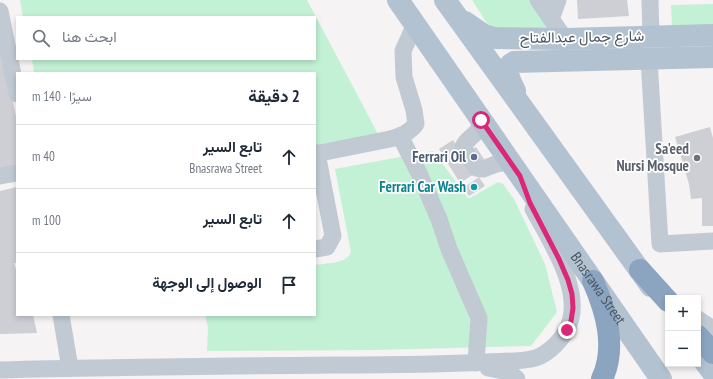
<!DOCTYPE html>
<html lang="ar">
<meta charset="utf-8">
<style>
:root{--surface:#fff;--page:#f2f2f3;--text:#1f2937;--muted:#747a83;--line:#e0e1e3}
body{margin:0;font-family:"PT Sans Narrow",Vazirmatn,sans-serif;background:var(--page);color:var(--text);direction:rtl}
.controls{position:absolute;right:12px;bottom:12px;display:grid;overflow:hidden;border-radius:0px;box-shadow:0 2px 6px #0003}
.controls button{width:36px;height:36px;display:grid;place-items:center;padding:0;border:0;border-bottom:1px solid var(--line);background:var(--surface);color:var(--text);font:20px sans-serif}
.stop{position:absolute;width:12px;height:12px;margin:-9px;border:3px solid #db2777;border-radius:50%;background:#fff}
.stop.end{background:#db2777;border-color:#fff;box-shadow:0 1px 4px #0008}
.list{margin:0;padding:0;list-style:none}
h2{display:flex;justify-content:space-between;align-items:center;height:52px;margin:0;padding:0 16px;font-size:17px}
h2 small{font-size:13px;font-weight:400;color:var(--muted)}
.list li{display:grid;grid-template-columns:26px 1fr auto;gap:12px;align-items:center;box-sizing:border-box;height:64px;padding:0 16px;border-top:1px solid var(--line)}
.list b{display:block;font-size:15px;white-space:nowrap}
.list p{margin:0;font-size:13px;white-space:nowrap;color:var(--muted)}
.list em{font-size:13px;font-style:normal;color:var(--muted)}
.icon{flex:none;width:22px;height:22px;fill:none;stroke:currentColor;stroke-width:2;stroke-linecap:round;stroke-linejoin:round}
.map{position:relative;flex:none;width:713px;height:379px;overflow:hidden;direction:ltr}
.search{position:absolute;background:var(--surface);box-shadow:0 2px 6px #0003;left:16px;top:16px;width:300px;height:44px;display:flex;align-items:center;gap:10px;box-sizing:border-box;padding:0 14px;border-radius:0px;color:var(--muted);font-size:15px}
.panel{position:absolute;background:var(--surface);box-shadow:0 2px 6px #0003;left:16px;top:72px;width:300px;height:244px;border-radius:0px;direction:rtl}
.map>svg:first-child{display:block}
.green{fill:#c3f1d5}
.building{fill:#cdcfd5}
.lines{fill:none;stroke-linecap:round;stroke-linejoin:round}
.minor{stroke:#c1cad2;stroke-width:17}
.major{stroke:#b3c2d1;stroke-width:22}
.highway{stroke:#8ba5c1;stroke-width:22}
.route{stroke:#db2777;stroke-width:5}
.service-dot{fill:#5c6f8a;stroke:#fff;stroke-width:1.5}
.worship-dot{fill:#6b7280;stroke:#fff;stroke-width:1.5}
.culture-dot{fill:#0f9aa8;stroke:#fff;stroke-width:1.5}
.labels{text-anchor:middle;stroke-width:3.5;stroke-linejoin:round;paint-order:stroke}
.street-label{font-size:15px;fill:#4a5661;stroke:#fff}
.worship-label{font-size:15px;font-weight:bold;fill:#5b616d;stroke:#fff;text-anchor:end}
.service-label{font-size:15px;font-weight:bold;fill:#4e5e75;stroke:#fff;text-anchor:end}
.culture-label{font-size:15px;font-weight:bold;fill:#0d838f;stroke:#fff;text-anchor:end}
</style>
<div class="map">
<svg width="713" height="379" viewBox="0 0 713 379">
<rect width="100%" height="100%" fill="#f5f3f3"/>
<!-- green -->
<g class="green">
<polygon points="20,0 307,0 378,134 315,146 315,73 34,73 32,59 315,59 315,17 23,17"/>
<polygon points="472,0 532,0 554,35 492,31"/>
<polygon points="713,4 713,27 672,28 671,5"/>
<path d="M 433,151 L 468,198 L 470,198 L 498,182 L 503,184 L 514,199 L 545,264 L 557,312 L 531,346 L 374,350 L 207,351 L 208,328 L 205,315 L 315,315 L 315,265 C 326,263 347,264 351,252 L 335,169 Z"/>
</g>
<!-- building -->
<g class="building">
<polygon points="577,0 627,0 629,16 578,19"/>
<polygon points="0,37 17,122 17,166 0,171"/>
<polygon points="710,127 713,138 713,226 702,226 702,198 691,199 689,184 675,137"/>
<polygon points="453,140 463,155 476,147 484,159 474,174 460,183 439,149"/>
<polygon points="479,177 485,186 469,196 463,188"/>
<polygon points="17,187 17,263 14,263 17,273 17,315 33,315 37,333 0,334 0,191"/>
</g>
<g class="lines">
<!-- minor -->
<g class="minor">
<polyline points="538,0 565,39"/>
<polyline points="650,0 651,36"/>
<polyline points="0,11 17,94"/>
<polyline points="551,19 558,0"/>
<polyline points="649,59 660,244 713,241"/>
<path d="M 481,120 C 479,137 468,135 463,147 L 476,168 L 483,169 L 496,164 L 510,162"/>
<polyline points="400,136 418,171 439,219 449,249 479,318 476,363"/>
<path d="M 315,154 L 390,139 C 401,136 409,133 416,124 L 414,110 L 404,77 L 403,51 L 415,24"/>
<polyline points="0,176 17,173"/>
<polyline points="315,249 327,247 333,236 317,153"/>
<polyline points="61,315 70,368"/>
<polyline points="698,319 713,329"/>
<polyline points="488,368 509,372 517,379"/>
<path d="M 0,370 C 112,367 223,366 335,365 C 385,365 435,365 484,362 C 500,361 516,362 531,359 C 545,357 559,343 566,331 C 587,295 550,241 533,209"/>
</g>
<!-- major -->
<g class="major">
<path id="s1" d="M 398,0 L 661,379"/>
<polyline points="445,0 651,286"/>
<polyline points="465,22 484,35 495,38 565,39 713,35"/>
<path d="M 515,91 C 511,82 502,68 514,62 L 713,57"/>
<polyline points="698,352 713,373"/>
</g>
<!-- highway -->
<g class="highway">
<polyline points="640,270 668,301"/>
<path d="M 593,281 C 606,311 617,347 602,379"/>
<polyline points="698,336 713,353"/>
</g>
</g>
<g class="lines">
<!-- route -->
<polyline class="route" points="481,120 520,176 530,203 559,259 568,280 572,294 573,308 571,321 567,330"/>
</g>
<!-- markers -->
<circle class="service-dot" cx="474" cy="157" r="4"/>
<circle class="worship-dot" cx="697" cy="158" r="4"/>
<circle class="culture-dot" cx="474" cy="187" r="4"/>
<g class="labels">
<!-- street labels -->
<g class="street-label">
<text transform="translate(582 37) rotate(-1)" y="5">شارع جمال عبدالفتاح</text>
<text dy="5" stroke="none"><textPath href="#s1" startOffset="351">Bnasrawa Street</textPath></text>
</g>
<!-- worship labels -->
<g class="worship-label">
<text x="689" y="154">Sa'eed<tspan x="689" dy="17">Nursi Mosque</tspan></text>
</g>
<!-- service labels -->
<g class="service-label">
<text x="466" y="162">Ferrari Oil</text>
</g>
<!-- culture labels -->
<g class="culture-label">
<text x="466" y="192">Ferrari Car Wash</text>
</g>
</g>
</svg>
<div class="controls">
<button>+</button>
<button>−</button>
</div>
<div class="stop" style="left:481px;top:120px"></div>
<div class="stop end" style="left:567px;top:330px"></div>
<div class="search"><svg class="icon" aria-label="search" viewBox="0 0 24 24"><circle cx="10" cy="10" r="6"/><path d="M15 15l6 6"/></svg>ابحث هنا</div>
<section class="panel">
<h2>2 دقيقة<small>سيرًا · 140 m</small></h2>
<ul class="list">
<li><svg class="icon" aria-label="ahead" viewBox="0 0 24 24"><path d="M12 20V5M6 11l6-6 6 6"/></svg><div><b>تابع السير</b><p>Bnasrawa Street</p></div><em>40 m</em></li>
<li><svg class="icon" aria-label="ahead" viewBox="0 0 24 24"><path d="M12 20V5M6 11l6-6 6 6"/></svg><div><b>تابع السير</b></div><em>100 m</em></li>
<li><svg class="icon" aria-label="arrive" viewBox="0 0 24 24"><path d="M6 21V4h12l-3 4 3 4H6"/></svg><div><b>الوصول إلى الوجهة</b></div></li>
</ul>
</section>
</div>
